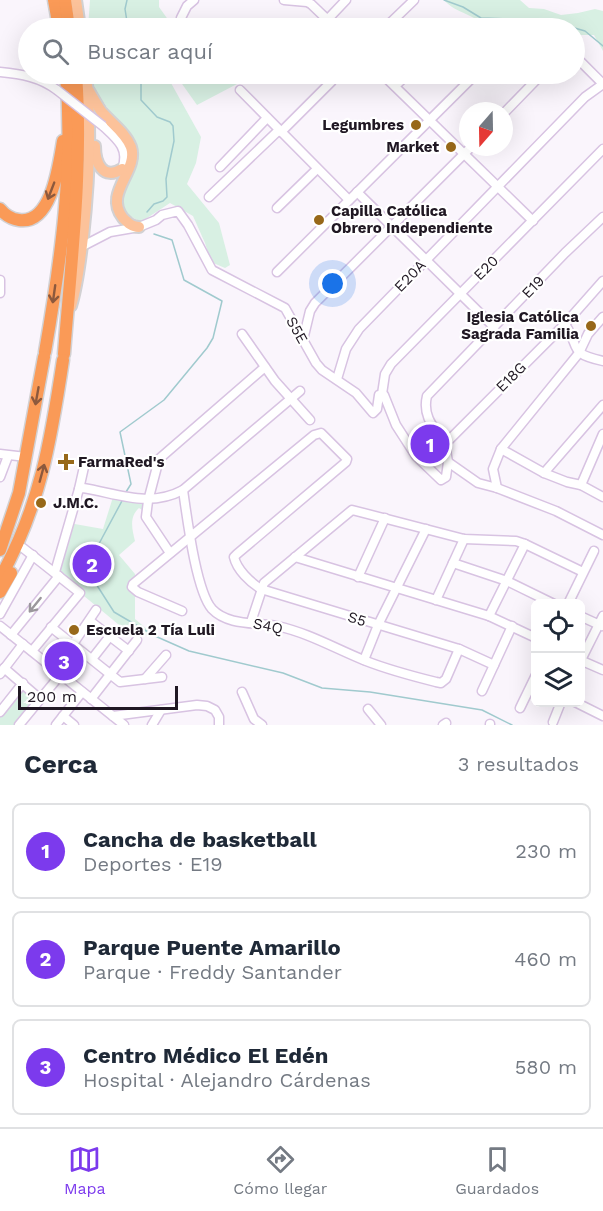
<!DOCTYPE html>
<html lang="es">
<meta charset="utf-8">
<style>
:root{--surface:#fff;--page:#f6f6f7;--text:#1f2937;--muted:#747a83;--line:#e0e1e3;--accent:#7c3aed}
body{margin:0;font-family:"Work Sans",sans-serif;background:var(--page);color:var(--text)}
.controls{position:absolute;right:18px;bottom:18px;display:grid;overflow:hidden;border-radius:9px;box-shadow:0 6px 24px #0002}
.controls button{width:54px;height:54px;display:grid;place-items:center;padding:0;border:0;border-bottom:2px solid var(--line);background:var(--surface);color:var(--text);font:30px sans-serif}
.compass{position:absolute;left:459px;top:102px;width:54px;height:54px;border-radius:50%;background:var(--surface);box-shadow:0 6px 24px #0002;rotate:200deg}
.scale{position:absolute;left:18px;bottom:15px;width:160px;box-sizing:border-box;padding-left:6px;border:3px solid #201823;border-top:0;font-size:16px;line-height:21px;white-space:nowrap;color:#201823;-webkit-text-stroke:4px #fff;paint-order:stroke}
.you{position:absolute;left:333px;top:284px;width:21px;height:21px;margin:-15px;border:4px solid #fff;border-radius:50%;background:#1a73e8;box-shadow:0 0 0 9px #1a73e833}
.badge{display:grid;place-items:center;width:39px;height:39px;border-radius:50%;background:var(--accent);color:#fff;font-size:20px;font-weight:700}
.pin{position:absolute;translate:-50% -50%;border:3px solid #fff;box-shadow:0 2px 6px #0006}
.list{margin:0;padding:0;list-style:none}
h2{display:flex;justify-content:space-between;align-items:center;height:78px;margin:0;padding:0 24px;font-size:26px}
h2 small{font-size:20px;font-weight:400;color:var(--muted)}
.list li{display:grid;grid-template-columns:39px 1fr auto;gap:18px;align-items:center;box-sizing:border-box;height:96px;margin:0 12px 12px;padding:0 12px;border:2px solid var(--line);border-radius:9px}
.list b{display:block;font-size:22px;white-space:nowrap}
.list p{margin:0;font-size:20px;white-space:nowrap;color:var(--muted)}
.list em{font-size:20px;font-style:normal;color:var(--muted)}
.icon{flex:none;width:33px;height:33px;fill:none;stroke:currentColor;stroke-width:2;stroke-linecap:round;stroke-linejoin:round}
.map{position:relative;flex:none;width:603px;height:725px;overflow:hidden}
.search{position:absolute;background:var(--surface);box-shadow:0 6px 24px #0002;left:18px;right:18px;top:18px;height:66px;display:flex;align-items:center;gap:15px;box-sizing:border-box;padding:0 21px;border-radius:33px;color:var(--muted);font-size:22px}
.sheet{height:402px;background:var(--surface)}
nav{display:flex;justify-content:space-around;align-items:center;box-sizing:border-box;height:84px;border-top:2px solid var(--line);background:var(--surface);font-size:16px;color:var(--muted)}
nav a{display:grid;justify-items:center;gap:3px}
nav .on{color:var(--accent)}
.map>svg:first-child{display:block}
.green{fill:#d8f0e3}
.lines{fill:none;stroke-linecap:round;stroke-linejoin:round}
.stream{stroke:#a0cace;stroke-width:1.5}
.minor-casing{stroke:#d8c3e2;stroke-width:11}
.major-casing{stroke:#d2d1d3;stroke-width:14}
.highway-casing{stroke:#d2d1d3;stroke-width:15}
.minor{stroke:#fff;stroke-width:8}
.major{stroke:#fcc29a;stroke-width:10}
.highway{stroke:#fa9a57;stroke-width:12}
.minor-bridge-casing{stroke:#d8c3e2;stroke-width:11;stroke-linecap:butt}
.minor-bridge{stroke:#fff;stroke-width:8}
.oneway{stroke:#8d593d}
.oneway2{stroke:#9b979c}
.poi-dot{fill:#976819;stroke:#fff;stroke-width:2}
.labels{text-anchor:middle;stroke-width:4.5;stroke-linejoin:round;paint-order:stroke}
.poi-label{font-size:15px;font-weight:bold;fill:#201823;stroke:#fff;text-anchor:start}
.street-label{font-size:15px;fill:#201823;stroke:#fff}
</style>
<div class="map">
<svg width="603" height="725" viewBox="0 0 603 725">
<rect width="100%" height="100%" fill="#faf5fc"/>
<!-- green -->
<g class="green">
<polygon points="90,0 159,0 159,7 174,28 88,28"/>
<path d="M 444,0 L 520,0 L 529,8 L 544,9 L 561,15 L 578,13 L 595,9 L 603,11 L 603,51 L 594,35 L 575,35 L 574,28 C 534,28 505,34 468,15 C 458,10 451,8 444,0 Z"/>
<path d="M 91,74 L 166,74 L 201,137 L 196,163 L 187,184 L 219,223 L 230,265 L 225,268 L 211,262 L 205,243 L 193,216 L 170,203 L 144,220 L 139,221 L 126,214 C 118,189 128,177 138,154 L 132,141 L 93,88 Z"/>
<polygon points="175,74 256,74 197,105"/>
<path d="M 113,497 L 146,502 L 144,511 L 139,508 C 129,517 132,529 135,541 L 119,555 L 135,574 L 135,619 L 155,636 L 130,634 L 55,572 L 69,523 L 103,529 Z"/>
<polygon points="22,685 38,699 17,725 0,725 0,714"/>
</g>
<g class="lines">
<!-- stream -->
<g class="stream">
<polyline points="127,0 125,9 128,28"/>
<polyline points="444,0 463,7 481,18 547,20 585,31 603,46"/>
<polyline points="137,74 141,81 141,100 157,117 170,122 173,126 174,141 166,179 167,197 163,201 154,204 147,212"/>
<polyline points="126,492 131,484 120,432 164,400 207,348 213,338 222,301 184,280 172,240 154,234"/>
<polyline points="123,499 94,553 91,576 114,612 155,636 189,651 283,673 322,688 370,692 482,710 512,725"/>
</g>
<!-- minor casing -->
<g class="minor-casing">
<g id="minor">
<polyline points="284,0 307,2 311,4 336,28"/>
<polyline points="181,18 187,6 194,0"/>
<polyline points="327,20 346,0"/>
<polyline points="385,28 414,0"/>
<polyline points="453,28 455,26"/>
<polyline points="574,55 603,84"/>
<path d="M 0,72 C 21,74 40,77 57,90"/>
<polyline points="382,74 533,221"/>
<polyline points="395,86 408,74"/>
<polyline points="240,90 349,200"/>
<polyline points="504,113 542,74"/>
<path d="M 103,126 C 117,139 130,149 122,169"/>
<polyline points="281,132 332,81"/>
<polyline points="220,167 267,118"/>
<polyline points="357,192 494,327"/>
<polyline points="209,197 279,130"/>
<polyline points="277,208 317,169"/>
<polyline points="81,247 110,232 139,227 156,220 162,215 178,211 188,225 212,270 285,308 316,363 322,370 356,393 373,413 377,409 379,395 384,395 396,425 416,456 441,480 446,477 448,462 445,444 565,324 603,281"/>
<polyline points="277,272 476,74"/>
<polyline points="0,280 0,293"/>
<path d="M 565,324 C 581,348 567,353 603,361"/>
<polyline points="242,334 275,381 310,420"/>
<polyline points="303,340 310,311 315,303 471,147"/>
<polyline points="337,379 346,349 359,329 585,97 603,84"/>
<polyline points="382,394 385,374 391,364 603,149"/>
<path d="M 445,444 C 434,428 422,416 427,396 L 565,253 L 603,217"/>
<polyline points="501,449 544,473 567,482 581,485 603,497"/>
<polyline points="0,454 26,457"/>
<polyline points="448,462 478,483 497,488 556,511 603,535"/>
<polyline points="544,473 603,405"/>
<polyline points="0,477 8,456"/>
<polyline points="581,485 603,434"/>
<polyline points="497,488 493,469 501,449 579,353 588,334 603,317"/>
<polyline points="79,489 84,467"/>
<path d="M 183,490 C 187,517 196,591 212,609 C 228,626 256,622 277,626 C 309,633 336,649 366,661 C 389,670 412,676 436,682 L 441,683 L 446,679 L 459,649"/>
<polyline points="23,548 80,593 32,651"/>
<polyline points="170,553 146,517 148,501 159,459 265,367"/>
<polyline points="295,557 489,616 536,638"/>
<polyline points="453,563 507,581 554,604"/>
<path d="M 55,572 L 79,489 L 83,488 C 119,494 149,508 183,490 L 300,391"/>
<polyline points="358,577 385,518"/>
<polyline points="436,600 464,539"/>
<polyline points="568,604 594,551"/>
<path d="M 182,611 L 138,592 L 132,587 L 133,584 L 314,435 L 321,433 L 347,459 L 346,462 L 237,554 L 234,557 C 237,570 250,582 261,589 L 459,649 L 494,665"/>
<polyline points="0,614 33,555"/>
<polyline points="489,616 525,544"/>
<polyline points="580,616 602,626"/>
<polyline points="90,621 129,651"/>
<polyline points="251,622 264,583 352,510 464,539 516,541 525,544 583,572"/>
<polyline points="0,626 124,725"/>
<polyline points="51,627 120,682 162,677"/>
<polyline points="11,635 59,576"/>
<polyline points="73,644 96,610"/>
<polyline points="92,659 110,636"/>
<polyline points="364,660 378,625 426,529"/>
<polyline points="580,660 603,670"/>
<polyline points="580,662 603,616"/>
<polyline points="4,668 40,699"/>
<polyline points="0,674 23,644"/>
<polyline points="145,679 166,655"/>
<polyline points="482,691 512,626"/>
<polyline points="242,692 254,719 262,725"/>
<polyline points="91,699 137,640"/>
<polyline points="575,702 603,716"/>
<polyline points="520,708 536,675"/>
<polyline points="368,709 381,725"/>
<polyline points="0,712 23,683"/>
<polyline points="63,716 74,725"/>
<polyline points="113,716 197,705 207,706 215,710 219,717 219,725"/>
<polyline points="553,722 561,702"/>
<polyline points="19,725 61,674"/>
<polyline points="56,725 82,692"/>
<polyline points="152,725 161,710"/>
<polyline points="443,725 446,723"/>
<polyline points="490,725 490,724"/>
</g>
</g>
<!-- major casing -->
<g class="major-casing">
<g id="major">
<polyline points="76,0 80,28"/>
<path d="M 89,91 C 93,98 97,105 101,111 C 111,123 126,133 131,147 C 139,171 103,193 123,218 C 128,223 132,227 139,227"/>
<path d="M 95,146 C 95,163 103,181 122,169"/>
<path d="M 71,306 C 78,283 80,260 83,237 C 89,183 92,128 86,74"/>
</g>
</g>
<!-- highway casing -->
<g class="highway-casing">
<g id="highway">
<polyline points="54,0 59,28"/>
<polyline points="65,0 69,28"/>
<path d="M 0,209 C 5,215 11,219 19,220 C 52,225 59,164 63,141"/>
<path d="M 45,352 C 61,260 74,167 66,74"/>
<path d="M 64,354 C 71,261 83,168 76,74"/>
<polyline points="0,550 19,493 44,357"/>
<path d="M 0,578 C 40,507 51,440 63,360"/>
<polyline points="0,592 11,573"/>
</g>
</g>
<!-- minor -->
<use href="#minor" class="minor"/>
<!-- major -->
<use href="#major" class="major"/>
<!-- highway -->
<use href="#highway" class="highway"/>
<!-- minor-bridge casing -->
<g class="minor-bridge-casing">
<polyline id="minor-bridge" points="57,90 103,126"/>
</g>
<!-- minor-bridge -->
<use href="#minor-bridge" class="minor-bridge"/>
</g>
<!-- one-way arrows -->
<defs><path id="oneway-shaft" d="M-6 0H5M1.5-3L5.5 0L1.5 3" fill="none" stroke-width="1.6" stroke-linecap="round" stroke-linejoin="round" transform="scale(1.5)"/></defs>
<g class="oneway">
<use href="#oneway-shaft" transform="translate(51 191) rotate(111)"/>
<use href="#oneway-shaft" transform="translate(54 294) rotate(98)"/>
<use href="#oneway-shaft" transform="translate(37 396) rotate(100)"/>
<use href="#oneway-shaft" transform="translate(42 473) rotate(-75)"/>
</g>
<use class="oneway2" href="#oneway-shaft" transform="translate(35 605) rotate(129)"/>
<!-- markers -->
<g class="poi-dot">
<circle cx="416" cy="125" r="6"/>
<circle cx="451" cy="147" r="6"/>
<circle cx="319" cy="220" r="6"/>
<circle cx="591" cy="326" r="6"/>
<path d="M63 453h6v6h6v6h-6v6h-6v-6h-6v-6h6z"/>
<circle cx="41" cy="503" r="6"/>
<circle cx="74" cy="630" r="6"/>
</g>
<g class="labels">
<!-- poi labels -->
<g class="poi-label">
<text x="404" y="130" text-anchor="end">Legumbres</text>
<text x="439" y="152" text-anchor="end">Market</text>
<text x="331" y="216">Capilla Católica<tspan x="331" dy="17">Obrero Independiente</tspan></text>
<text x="579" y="322" text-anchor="end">Iglesia Católica<tspan x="579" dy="17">Sagrada Familia</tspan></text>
<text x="78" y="467">FarmaRed's</text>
<text x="53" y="508">J.M.C.</text>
<text x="86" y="635">Escuela 2 Tía Luli</text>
</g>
<!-- street labels -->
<g class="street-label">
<text transform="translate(486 268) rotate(-45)" y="5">E20</text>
<text transform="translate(410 276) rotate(-46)" y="5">E20A</text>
<text transform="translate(533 287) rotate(-46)" y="5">E19</text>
<text transform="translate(297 330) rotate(61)" y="5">S5E</text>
<text transform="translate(511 377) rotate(-45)" y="5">E18G</text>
<text transform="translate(357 619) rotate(17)" y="5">S5</text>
<text transform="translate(268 626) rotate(11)" y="5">S4Q</text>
</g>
</g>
</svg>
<div class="controls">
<button><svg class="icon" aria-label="locate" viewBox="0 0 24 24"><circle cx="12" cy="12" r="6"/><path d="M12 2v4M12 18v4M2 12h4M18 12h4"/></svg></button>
<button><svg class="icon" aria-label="layers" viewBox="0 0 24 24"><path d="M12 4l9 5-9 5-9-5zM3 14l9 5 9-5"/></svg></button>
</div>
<svg class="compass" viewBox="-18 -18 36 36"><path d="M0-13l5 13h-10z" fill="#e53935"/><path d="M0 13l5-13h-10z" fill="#747a83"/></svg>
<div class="scale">200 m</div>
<div class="you"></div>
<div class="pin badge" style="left:430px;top:444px">1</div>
<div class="pin badge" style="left:92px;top:564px">2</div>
<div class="pin badge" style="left:64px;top:661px">3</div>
<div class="search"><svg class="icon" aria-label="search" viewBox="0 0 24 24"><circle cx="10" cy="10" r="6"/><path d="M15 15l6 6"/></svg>Buscar aquí</div>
</div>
<section class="sheet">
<h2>Cerca<small>3 resultados</small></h2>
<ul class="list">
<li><span class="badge">1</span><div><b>Cancha de basketball</b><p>Deportes · E19</p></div><em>230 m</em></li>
<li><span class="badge">2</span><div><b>Parque Puente Amarillo</b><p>Parque · Freddy Santander</p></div><em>460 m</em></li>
<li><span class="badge">3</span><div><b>Centro Médico El Edén</b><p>Hospital · Alejandro Cárdenas</p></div><em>580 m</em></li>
</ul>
</section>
<nav>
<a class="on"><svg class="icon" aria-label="map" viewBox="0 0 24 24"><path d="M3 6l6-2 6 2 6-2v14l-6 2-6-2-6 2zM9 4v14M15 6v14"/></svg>Mapa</a>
<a><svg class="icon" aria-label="directions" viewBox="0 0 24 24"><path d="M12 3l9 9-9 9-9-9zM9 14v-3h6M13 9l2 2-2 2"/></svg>Cómo llegar</a>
<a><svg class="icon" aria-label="saved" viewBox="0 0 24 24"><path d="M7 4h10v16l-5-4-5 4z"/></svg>Guardados</a>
</nav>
